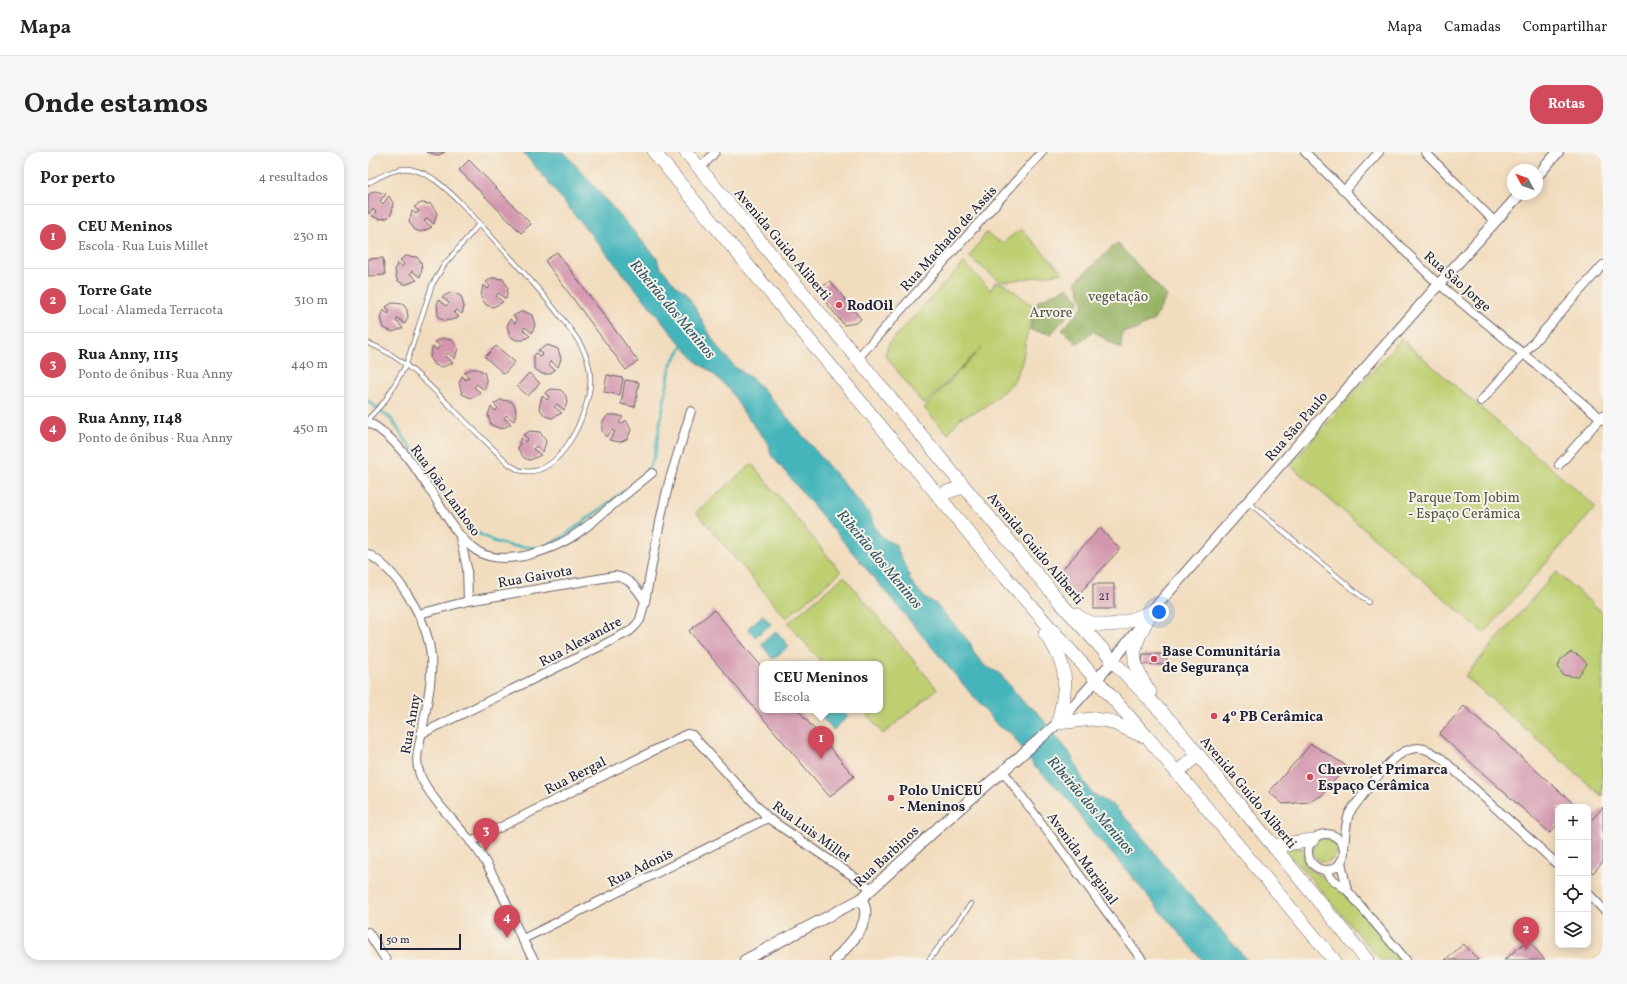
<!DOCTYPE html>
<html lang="pt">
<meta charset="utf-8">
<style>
:root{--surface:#fff;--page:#f6f6f6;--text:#222;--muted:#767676;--line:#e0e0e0;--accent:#d1495b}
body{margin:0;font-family:Vollkorn,serif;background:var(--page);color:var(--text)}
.controls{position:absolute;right:12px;bottom:12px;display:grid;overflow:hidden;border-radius:8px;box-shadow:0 2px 10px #0003}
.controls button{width:36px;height:36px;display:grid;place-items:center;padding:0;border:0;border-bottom:1px solid var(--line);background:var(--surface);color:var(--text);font:20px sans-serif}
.compass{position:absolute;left:1139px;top:12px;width:36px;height:36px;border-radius:50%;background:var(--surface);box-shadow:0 2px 10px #0003;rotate:311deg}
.scale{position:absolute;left:12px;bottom:10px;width:81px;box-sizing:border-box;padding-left:4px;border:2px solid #22223b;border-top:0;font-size:11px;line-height:14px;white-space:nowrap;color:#22223b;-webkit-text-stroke:3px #f7f3e8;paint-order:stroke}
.you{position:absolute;left:791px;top:460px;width:14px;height:14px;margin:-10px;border:3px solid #fff;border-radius:50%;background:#1a73e8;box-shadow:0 0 0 6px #1a73e833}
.badge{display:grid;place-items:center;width:26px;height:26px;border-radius:50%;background:var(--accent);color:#fff;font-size:13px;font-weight:700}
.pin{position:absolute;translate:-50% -33px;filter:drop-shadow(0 1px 2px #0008)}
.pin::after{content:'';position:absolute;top:21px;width:14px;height:12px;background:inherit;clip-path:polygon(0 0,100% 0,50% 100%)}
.popup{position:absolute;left:391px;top:509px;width:124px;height:52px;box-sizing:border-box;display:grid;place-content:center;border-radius:8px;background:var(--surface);filter:drop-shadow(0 1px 3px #0005);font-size:13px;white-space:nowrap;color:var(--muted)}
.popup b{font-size:15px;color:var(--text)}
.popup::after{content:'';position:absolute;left:50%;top:100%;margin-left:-8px;border:8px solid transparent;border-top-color:var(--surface)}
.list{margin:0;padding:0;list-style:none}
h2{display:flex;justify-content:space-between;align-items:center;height:52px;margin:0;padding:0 16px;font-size:17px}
h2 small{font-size:13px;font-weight:400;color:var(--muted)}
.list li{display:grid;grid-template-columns:26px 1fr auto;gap:12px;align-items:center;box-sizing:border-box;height:64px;padding:0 16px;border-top:1px solid var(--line)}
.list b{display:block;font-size:15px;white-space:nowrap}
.list p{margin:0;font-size:13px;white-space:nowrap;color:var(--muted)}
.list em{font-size:13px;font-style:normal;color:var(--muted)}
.icon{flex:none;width:22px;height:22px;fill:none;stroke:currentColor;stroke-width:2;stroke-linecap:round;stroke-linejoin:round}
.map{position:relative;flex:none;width:1235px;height:808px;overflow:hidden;border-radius:16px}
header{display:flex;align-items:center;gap:24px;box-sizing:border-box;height:56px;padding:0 20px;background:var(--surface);border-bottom:1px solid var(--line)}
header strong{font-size:19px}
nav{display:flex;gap:22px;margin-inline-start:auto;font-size:14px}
.intro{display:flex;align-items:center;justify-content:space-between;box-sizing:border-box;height:96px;padding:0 24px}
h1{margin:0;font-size:28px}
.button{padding:10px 18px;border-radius:16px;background:var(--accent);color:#fff;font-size:14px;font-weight:700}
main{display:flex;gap:24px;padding:0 24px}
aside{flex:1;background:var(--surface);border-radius:16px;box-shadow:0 2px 10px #0003}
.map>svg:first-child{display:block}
.green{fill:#becf71;stroke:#707856}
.forest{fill:#96b263;stroke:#5c6a4f}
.water{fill:#45b5bb;stroke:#346c7b}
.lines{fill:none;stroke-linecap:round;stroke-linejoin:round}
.stream{stroke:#45b5bb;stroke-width:3}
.building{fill:#d396ae}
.service-casing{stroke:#6b6369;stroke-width:5.5}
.minor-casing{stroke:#6b6369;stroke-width:10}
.tertiary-casing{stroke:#6b6369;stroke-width:12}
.primary-casing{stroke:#6b6369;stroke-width:14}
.service{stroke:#fff;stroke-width:4}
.minor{stroke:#fff;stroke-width:8}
.tertiary{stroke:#fff;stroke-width:10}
.primary{stroke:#fff;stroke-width:13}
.poi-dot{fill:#d1495b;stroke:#f7f3e8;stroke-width:1.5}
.labels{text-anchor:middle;stroke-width:4;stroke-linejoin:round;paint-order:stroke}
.number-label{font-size:12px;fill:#4e3f58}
.street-label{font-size:14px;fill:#22223b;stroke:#f7f3e8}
.park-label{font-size:14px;fill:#51564b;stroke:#f7f3e8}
.poi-label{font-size:14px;font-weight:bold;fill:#22223b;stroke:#f7f3e8;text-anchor:start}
.water-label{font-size:15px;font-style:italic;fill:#2e5568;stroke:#f7f3e8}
</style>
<header>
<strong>Mapa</strong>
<nav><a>Mapa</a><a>Camadas</a><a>Compartilhar</a></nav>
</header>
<div class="intro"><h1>Onde estamos</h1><a class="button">Rotas</a></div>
<main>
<aside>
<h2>Por perto<small>4 resultados</small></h2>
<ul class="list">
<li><span class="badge">1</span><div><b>CEU Meninos</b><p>Escola · Rua Luis Millet</p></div><em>230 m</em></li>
<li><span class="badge">2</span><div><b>Torre Gate</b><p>Local · Alameda Terracota</p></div><em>310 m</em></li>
<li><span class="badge">3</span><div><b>Rua Anny, 1115</b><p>Ponto de ônibus · Rua Anny</p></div><em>440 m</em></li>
<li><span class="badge">4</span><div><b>Rua Anny, 1148</b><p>Ponto de ônibus · Rua Anny</p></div><em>450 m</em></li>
</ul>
</aside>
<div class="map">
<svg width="1235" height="808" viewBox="0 0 1235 808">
<rect width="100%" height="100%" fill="#f7f3e8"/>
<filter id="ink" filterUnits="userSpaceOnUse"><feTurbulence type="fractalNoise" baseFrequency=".025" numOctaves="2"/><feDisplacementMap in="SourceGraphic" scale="8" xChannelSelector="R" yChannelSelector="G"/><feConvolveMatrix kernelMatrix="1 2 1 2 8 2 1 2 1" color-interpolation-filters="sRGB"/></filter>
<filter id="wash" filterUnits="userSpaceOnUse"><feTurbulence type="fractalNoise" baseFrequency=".012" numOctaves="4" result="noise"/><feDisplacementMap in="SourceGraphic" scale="16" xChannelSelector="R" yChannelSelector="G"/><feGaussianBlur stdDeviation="0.9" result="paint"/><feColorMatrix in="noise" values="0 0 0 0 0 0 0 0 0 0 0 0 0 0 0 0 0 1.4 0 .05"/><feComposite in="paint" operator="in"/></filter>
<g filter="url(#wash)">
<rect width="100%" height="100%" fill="#f2dcbe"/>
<!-- green -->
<g class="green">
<polygon points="653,77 695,121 633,130 601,105 618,81 634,91"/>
<polygon points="596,111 623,138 627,130 638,133 667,155 659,182 654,211 645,231 614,257 592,266 580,282 556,256 615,194 556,253 517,203 521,191"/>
<polygon points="1033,187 1228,355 1116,481 922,313"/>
<polygon points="384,312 473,420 418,466 328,360"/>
<polygon points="1188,420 1235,461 1234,644 1097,524"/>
<polygon points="476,424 569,537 515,582 495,558 512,558 512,512 455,512 420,471"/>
<circle cx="957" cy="698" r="12"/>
<polygon points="934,695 936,711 942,718 959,727 985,750 1035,808 1012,808 940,723 916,698"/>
</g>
<!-- forest -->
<g class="forest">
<polygon points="749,91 799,144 786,168 765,179 754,180 753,197 725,179 709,192 694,178 716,153 708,129"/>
<polygon points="700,135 712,149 683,182 662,178 670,149"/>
</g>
<!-- water -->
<g class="water">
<path d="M 155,0 L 196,0 L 289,106 L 291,113 L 308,134 L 318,140 L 348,193 L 367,215 L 386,228 L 395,237 L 503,364 C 505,376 515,389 527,392 L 541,423 L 541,427 L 558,447 L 567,451 L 603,492 L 605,500 L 617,514 L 631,521 L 657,552 L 669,560 L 703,603 L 716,630 L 725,642 L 746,654 L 767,676 L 796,713 L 879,808 L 834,808 L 793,760 L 750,708 L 720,676 L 711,662 L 696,642 L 667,615 L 643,581 L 630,574 L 403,303 L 401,292 L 376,261 L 362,238 L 342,219 L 330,211 L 313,192 Z"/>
<polygon points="395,463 403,472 387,485 380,476"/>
<polygon points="408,479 421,494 405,507 393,492"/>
<polygon points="448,558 474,558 480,565 465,578"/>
</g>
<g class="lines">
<!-- stream -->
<g class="stream">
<polyline points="0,249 23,267 82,351 102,377 125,389 143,394 173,396 195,385 258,338"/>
<polyline points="275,324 282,314 286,305 303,212 317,191"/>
</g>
</g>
<g id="blocks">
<!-- building -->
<g class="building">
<polygon points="58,0 77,0 70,3"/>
<polygon points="101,8 163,72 153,81 91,18"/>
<polygon points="7,39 18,42 12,49 15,52 21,44 25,51 24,61 19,66 11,67 4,64 8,60 5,57 1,62 0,60 0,43"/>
<polygon points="53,51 63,52 69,61 66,72 59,66 56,69 64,75 53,80 47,78 41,70 44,59 48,62 51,59 46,55"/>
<polygon points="189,100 270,209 258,218 177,109"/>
<polygon points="38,104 49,105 53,110 54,117 52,125 44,119 42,122 49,128 39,132 35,132 29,128 27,118 29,111 34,115 36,112 32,108"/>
<polygon points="15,106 17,123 0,124 0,107"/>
<polygon points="124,126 135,127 140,136 138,147 130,141 128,144 135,150 125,155 118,153 113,145 115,133 120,137 122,134 118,130"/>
<polygon points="462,129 493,167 488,171 476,173 449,139"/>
<polygon points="84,140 93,144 96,155 94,162 89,158 86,161 91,165 88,167 77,169 71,166 70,163 69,152 71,148 78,154 81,151 74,145"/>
<polygon points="24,151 35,152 39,158 40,165 37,172 30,166 28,169 35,176 25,180 15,176 12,166 15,158 20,162 22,159 18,155"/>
<polygon points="155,159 164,163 167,173 164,181 157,175 155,178 162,184 155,188 148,188 142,184 139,174 142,167 147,171 149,168 145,164"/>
<polygon points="74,186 84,188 90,196 87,207 80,201 77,204 85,211 74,215 67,213 62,205 65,194 69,198 72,194 67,190"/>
<polygon points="180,193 190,197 193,207 190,215 183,209 180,212 187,218 181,222 174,222 166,216 166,204 168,201 172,205 175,202 170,198"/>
<polygon points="128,194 147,210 136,222 117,205"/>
<polygon points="103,217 110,217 116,220 119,231 116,238 109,232 106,235 113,241 103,246 94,242 91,231 94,224 98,228 101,225 96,221"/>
<polygon points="161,221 172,231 160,244 149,234"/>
<polygon points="239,223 255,226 252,243 236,240"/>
<polygon points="257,228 271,230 267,255 253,252"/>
<polygon points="183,237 193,238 198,244 199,251 196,258 189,252 186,255 194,261 184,266 177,264 171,256 174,244 179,248 181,245 177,241"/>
<polygon points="132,248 143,249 147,254 148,262 146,269 138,263 136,266 143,272 133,277 123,273 120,263 123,255 128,259 130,256 126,252"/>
<polygon points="240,263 248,263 255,265 251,270 254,272 258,268 263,278 259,287 252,290 241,288 247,280 244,278 238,285 234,279 234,271"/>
<polygon points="162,279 172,280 178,289 175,300 168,294 165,297 173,303 162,308 156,306 150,297 153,286 157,290 160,287 155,283"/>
<polygon points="732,376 752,397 708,445 689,423"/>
<rect x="725" y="432" width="21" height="25"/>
<polygon points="346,458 394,515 394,558 430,558 486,624 462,645 321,479"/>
<polygon points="1203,500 1212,504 1219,512 1210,525 1195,523 1190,515 1193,507"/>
<polygon points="775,502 798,502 799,513 774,512"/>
<polygon points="1096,554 1207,653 1205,655 1190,655 1190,672 1182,681 1071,582"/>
<polygon points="943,592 979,614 953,644 941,650 915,652 901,640"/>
<polygon points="1235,655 1235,710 1225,721 1220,716 1220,672"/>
<polygon points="1160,788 1177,808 1136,808"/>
<polygon points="1096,792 1110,808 1077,808"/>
</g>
</g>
</g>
<g filter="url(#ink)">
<use href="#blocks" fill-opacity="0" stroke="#6b6369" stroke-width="1"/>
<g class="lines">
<!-- service casing -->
<g class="service-casing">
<g id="service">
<path d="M 0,31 C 12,25 28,15 42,17 C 51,19 60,23 67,28 C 91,46 111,71 131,93 C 152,116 173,139 192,164 C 202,177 214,191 219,207 C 222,216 223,225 222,234 C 219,263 193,325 155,319 C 151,319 146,315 142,313 C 124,296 106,278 89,261 C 62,234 36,205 0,191"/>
<polyline points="0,267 17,249 38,213 64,133 76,113 112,71"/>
<polyline points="880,350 1000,450"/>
<polyline points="561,808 603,752"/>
</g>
</g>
<!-- minor casing -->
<g class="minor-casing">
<g id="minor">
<polyline points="937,0 1066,128 1235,268"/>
<polyline points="1057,0 1127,70"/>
<polyline points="332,17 347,0"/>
<polyline points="976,39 1011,0"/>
<polyline points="489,207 674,0"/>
<polyline points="1113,249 1235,113"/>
<path d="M 0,270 C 28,285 47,315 64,341 C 77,361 89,386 109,399 C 123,408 140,407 156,404 C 169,401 181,397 193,391 C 208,384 222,372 235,361 C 251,348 268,334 284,321"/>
<polyline points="1191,313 1235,263"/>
<polyline points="92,385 99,416 100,449"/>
<path d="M 0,402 C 18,412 31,429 41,445 C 73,496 64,524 54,579 C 51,595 46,607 52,623 C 65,652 95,676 113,703 C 130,729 141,758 154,787 C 158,794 162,801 166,808"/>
<path d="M 51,462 L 100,449 L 247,424 C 262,426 269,437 277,449"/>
<polyline points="53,582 231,495 262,479 268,473 272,468 277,449 294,360 301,330 323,259"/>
<polyline points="635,619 774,808"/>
<circle cx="958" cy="700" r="18"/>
<polyline points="103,690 319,582 324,583 400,666 504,737"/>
<path d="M 976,698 C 977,687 977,673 981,662 C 984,656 990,650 994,644 C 1007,628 1028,595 1051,596 C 1059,596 1066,602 1073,606 L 1190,713"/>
<polyline points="973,710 979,738"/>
<polyline points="957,718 963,726 979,738 1038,808"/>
<polyline points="1220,741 1235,757"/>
<polyline points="0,780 18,808"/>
<polyline points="155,787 400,666"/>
</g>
</g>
<!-- tertiary casing -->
<g class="tertiary-casing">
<g id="tertiary">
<polyline points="1169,24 1190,0"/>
<polyline points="377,808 493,747 573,673 690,571 745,509 784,459 1071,132 1152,42"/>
<path d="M 467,808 C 481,792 508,770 493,747"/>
</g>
</g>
<!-- primary casing -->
<g class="primary-casing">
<g id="primary">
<polyline points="286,0 639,427 780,586 966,808"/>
<polyline points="318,0 691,449 745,509 804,571 999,808"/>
<polyline points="570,343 595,335"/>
<path d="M 707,462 C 733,482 758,471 784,459"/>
<path d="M 677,481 C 702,516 699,531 690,571 L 724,567 L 741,569 L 775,584"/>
<path d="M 782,540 C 757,505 766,493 784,459"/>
<polyline points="809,620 829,604"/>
<polyline points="905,694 944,688"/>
</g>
</g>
<!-- service -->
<use href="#service" class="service"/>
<!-- minor -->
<use href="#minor" class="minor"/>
<!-- tertiary -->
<use href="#tertiary" class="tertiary"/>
<!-- primary -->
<use href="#primary" class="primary"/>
</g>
</g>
<!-- markers -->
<g class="poi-dot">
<circle cx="471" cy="153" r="4"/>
<circle cx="786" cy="507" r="4"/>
<circle cx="846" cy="564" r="4"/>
<circle cx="942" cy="625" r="4"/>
<circle cx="523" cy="646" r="4"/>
</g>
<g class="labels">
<!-- number labels -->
<g class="number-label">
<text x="736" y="448">21</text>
</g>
<!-- street labels -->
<g class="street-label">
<text transform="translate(580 86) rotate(-48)" y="5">Rua Machado de Assis</text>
<text transform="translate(415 92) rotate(50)" y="5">Avenida Guido Aliberti</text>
<text transform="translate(1090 129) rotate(41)" y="5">Rua São Jorge</text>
<text transform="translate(928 274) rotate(-49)" y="5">Rua São Paulo</text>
<text transform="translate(78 338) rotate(54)" y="5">Rua João Lanhoso</text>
<text transform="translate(668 396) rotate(50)" y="5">Avenida Guido Aliberti</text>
<text transform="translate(167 424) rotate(-10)" y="5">Rua Gaivota</text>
<text transform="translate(212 489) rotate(-28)" y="5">Rua Alexandre</text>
<text transform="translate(42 572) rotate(-80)" y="5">Rua Anny</text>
<text transform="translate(207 623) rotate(-27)" y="5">Rua Bergal</text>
<text transform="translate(881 640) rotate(50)" y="5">Avenida Guido Aliberti</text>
<text transform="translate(444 679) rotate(36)" y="5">Rua Luis Millet</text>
<text transform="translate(518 704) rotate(-43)" y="5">Rua Barbinos</text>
<text transform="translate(715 706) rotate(54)" y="5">Avenida Marginal</text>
<text transform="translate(272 715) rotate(-26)" y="5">Rua Adonis</text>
</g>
<!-- park labels -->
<g class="park-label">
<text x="750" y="149">vegetação</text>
<text x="683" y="165">Arvore</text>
<text x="1096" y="350">Parque Tom Jobim<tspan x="1096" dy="16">- Espaço Cerâmica</tspan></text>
</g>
<!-- poi labels -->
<g class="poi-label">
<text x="479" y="158">RodOil</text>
<text x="794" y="504">Base Comunitária<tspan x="794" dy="16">de Segurança</tspan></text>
<text x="854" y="569">4º PB Cerâmica</text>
<text x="950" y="622">Chevrolet Primarca<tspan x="950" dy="16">Espaço Cerâmica</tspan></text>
<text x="531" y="643">Polo UniCEU<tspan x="531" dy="16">- Meninos</tspan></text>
</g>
<!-- water labels -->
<g class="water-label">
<text transform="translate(305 157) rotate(50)" y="5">Ribeirão dos Meninos</text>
<text transform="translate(512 407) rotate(50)" y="5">Ribeirão dos Meninos</text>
<text transform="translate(723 653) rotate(49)" y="5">Ribeirão dos Meninos</text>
</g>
</g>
</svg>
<div class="controls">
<button>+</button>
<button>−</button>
<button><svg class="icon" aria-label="locate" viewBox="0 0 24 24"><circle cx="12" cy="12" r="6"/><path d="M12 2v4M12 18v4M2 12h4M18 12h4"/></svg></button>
<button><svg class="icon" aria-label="layers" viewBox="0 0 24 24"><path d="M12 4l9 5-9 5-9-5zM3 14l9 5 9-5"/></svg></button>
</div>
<svg class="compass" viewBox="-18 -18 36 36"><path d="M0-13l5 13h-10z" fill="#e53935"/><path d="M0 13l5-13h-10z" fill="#767676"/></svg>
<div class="scale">50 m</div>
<div class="you"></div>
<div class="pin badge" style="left:453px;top:607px">1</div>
<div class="popup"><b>CEU Meninos</b>Escola</div>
<div class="pin badge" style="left:1158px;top:798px">2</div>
<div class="pin badge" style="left:118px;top:699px">3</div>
<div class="pin badge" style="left:139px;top:786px">4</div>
</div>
</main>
